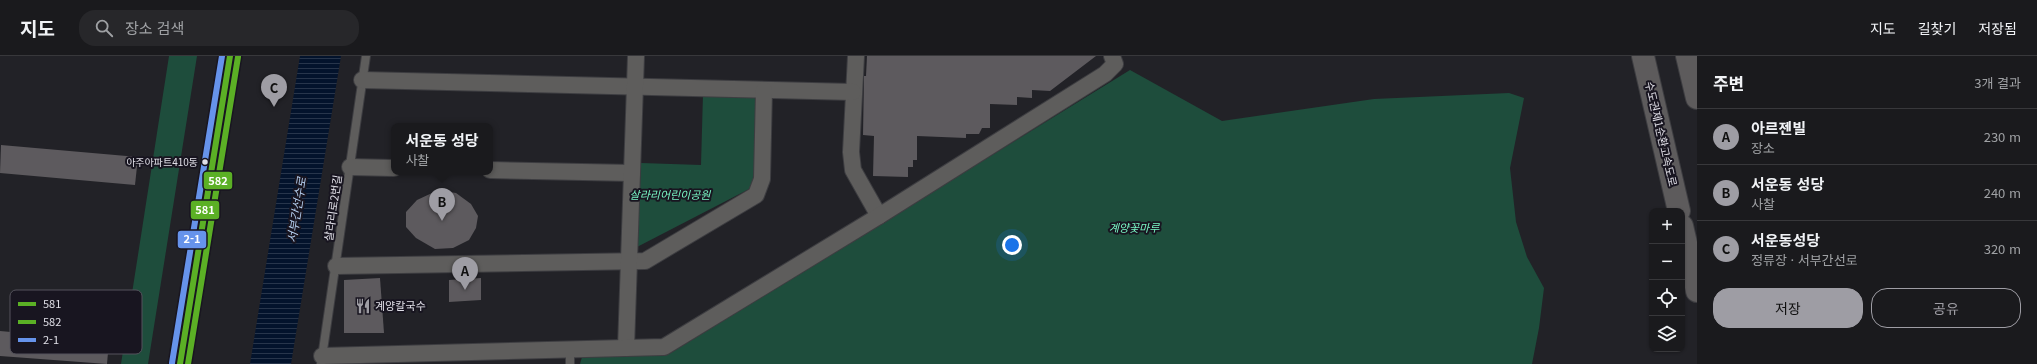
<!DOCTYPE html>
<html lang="ko">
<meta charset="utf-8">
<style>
:root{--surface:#1a1a1d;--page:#27272a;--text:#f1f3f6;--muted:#9fa1a4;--line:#38383b;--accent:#9e9da4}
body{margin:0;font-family:Georgia,"Noto Sans KR",serif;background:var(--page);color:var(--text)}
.controls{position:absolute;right:12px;bottom:12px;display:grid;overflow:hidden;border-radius:8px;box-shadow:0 1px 3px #0004}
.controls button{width:36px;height:36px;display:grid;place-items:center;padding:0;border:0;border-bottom:1px solid var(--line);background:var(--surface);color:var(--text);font:20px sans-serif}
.you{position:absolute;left:1012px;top:189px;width:14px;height:14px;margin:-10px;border:3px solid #fff;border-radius:50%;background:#1a73e8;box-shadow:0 0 0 6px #1a73e833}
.badge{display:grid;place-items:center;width:26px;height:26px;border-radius:50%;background:var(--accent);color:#111;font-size:13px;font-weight:700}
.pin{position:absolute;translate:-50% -33px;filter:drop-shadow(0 1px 2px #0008)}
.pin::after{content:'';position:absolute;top:21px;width:14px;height:12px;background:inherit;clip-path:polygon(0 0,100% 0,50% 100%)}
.popup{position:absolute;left:391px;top:67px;width:102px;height:52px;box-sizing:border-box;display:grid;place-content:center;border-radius:8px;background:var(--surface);filter:drop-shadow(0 1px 3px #0005);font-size:13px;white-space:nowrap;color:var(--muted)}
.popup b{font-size:15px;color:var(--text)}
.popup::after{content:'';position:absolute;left:50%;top:100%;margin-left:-8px;border:8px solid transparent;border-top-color:var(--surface)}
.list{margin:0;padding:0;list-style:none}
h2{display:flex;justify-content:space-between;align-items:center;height:52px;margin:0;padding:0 16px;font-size:17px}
h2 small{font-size:13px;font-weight:400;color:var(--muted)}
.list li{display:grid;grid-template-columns:26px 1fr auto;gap:12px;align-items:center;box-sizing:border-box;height:56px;padding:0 16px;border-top:1px solid var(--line)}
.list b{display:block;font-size:15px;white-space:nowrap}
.list p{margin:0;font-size:13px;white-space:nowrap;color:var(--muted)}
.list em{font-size:13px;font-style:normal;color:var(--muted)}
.actions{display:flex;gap:8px;padding:12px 16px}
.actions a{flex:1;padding:9px 0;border:1px solid var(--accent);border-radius:16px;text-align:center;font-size:14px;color:var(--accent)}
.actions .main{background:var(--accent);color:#111}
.icon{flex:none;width:22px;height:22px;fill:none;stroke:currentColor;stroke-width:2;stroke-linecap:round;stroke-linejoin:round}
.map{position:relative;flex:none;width:1697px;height:308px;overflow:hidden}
header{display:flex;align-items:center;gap:24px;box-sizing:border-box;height:56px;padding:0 20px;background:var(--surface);border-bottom:1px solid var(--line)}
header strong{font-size:19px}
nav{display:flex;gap:22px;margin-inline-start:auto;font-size:14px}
.search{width:280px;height:36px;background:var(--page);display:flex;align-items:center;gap:10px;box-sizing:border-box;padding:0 14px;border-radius:16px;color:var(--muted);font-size:15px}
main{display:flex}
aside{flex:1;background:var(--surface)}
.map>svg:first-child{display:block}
.green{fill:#1e4d3c}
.water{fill:url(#water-rules)}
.building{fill:#5d5a5e}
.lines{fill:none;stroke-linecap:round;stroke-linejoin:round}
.lane-casing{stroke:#3d3d41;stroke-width:10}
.street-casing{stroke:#3d3d41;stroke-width:18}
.secondary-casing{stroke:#3d3d41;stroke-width:24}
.highway-casing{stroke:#3d3d41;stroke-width:24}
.lane{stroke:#5e5d5c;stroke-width:8}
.street{stroke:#5e5d5c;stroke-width:16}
.secondary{stroke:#625f5f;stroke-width:22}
.highway{stroke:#5d5b5c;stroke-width:22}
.bus-1-casing{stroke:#181520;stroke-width:9}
.bus-2-casing{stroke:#181520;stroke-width:9}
.bus-3-casing{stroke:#181520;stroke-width:9}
.bus-1{stroke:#5bb025;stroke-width:6}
.bus-2{stroke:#5bb025;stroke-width:6}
.bus-3{stroke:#6693eb;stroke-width:6}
.bus-dot{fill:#e0dfe7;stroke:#181520;stroke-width:1.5}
.labels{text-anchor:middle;stroke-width:4;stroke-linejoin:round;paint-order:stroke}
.bus-label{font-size:10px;fill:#e0dfe7;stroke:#181520;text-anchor:end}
.street-label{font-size:11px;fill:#e0dfe7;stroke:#181520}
.park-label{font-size:11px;font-style:italic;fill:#79f7c4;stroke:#181520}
.poi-label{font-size:11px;fill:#e0dfe7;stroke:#181520;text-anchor:start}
.water-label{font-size:12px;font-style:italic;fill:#b4ceef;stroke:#181520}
.key{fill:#181520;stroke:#54525c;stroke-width:1}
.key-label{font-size:11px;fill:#e0dfe7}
.line-badge{stroke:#181520;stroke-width:1.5}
.badge-label{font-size:11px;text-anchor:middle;font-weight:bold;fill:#fff}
</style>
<header>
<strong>지도</strong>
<div class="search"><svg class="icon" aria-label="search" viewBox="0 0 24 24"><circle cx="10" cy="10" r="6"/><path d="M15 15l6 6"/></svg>장소 검색</div>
<nav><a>지도</a><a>길찾기</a><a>저장됨</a></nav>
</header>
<main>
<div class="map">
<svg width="1697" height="308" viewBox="0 0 1697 308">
<defs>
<pattern id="water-rules" width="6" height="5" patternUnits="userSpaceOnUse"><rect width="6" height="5" fill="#03132c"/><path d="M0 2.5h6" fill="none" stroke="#27354b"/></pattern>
</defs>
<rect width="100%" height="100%" fill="#222227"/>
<!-- green -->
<g class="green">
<polygon points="169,0 197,0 148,308 121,308"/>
<polygon points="1130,14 1222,65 1374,43 1509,37 1524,42 1510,112 1516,166 1527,201 1544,232 1539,272 1532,308 580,308 582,301 669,298"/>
<polygon points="703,38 758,40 756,118 753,131 637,191 641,107 701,109"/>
</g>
<!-- water -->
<polygon class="water" points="300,0 341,0 291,308 250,308"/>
<!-- building -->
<g class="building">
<polygon points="867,0 1096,0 1050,35 1032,34 1032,42 1017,41 1017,49 990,48 990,72 982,72 979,78 966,78 966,82 917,80 917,104 913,104 913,111 908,111 908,121 873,120 874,80 863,79 864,20 866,20"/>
<polygon points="1,89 138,101 135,129 0,117"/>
<polygon points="444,135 456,137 471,148 478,160 476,172 469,184 453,192 435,193 416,182 406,171 406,156 417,144 432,137"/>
<polygon points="380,222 384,277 344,277 344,224"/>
<polygon points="481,222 481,244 449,246 449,224"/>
<polygon points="0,275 109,285 107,308 0,300"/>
</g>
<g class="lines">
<!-- lane casing -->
<g class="lane-casing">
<g id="lane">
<polyline points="321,308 366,0"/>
<polyline points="570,308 570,293"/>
</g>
</g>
<!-- street casing -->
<g class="street-casing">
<g id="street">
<polyline points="856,0 851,96 853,114 879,160"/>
<polyline points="362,24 853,36"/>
<polyline points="350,111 394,112"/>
<polyline points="490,114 632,117"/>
<polyline points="336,210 645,205 756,139 762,123 764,34"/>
<polyline points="626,292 636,0"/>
<polyline points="322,300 664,291 879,160 1105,18 1115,8 1112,0"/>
</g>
</g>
<!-- secondary casing -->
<g class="secondary-casing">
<polyline id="secondary" points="180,308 230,0"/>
</g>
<!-- highway casing -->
<g class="highway-casing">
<g id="highway">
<polyline points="1643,0 1679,155"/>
<polyline points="1687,0 1697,42"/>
<polyline points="1682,170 1697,235"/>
</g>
</g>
<!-- lane -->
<use href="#lane" class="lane"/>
<!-- street -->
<use href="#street" class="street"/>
<!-- secondary -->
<use href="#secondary" class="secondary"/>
<!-- highway -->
<use href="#highway" class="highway"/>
<!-- bus-1 casing -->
<g class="bus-1-casing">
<polyline id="bus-1" points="180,308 230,0"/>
</g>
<!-- bus-2 casing -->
<g class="bus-2-casing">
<polyline id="bus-2" points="188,308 238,1"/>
</g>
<!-- bus-3 casing -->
<g class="bus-3-casing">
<polyline id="bus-3" points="172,307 222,0"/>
</g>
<!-- bus-1 -->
<use href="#bus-1" class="bus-1"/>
<!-- bus-2 -->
<use href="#bus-2" class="bus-2"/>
<!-- bus-3 -->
<use href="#bus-3" class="bus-3"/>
</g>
<!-- icons -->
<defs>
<g id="restaurant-bare" transform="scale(1.2)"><path d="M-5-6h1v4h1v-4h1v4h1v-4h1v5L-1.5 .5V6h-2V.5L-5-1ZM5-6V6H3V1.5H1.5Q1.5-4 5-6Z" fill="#9e9da4" stroke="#181520" stroke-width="2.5" paint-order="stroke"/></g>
</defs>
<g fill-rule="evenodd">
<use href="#restaurant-bare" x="363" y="250"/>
</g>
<!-- markers -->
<circle class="bus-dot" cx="205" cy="106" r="3.5"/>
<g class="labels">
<!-- bus labels -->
<g class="bus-label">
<text x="198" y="110">아주아파트410동</text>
</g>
<!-- street labels -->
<g class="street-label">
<text transform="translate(1661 78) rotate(77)" y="4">수도권제1순환고속도로</text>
<text transform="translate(333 152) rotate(-82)" y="4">살라리로2번길</text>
</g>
<!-- park labels -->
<g class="park-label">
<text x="670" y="143">살라리어린이공원</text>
<text x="1134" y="176">계양꽃마루</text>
</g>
<!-- poi labels -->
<g class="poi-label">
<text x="375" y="254">계양칼국수</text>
</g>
<!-- water labels -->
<g class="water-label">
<text transform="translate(297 154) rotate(-81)" y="4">서부간선수로</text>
</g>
</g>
<!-- legend -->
<rect x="10" y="234" width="132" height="64" rx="6" class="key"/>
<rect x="18" y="246" width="18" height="4" fill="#5bb025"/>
<rect x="18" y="264" width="18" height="4" fill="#5bb025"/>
<rect x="18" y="282" width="18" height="4" fill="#6693eb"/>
<g class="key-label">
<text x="43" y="252">581</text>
<text x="43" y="270">582</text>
<text x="43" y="288">2-1</text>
</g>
<g class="line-badge">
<rect x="203" y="115" width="30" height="19" rx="4" fill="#5bb025"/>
<rect x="190" y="144" width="30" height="20" rx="4" fill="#5bb025"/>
<rect x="177" y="174" width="30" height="19" rx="4" fill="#6693eb"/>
</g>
<g class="badge-label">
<text x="218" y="129">582</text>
<text x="205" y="158">581</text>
<text x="192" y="187">2-1</text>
</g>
</svg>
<div class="controls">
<button>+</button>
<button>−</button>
<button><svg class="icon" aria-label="locate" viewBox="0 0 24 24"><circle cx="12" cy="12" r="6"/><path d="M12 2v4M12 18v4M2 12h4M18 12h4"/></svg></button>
<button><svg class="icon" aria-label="layers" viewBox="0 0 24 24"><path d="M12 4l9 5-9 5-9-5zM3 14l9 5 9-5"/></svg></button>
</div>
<div class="you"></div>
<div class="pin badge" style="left:465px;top:234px">A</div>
<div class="pin badge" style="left:442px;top:165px">B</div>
<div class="popup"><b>서운동 성당</b>사찰</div>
<div class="pin badge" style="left:274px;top:51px">C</div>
</div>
<aside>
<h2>주변<small>3개 결과</small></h2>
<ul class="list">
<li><span class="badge">A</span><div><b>아르젠빌</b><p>장소</p></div><em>230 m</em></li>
<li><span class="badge">B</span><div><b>서운동 성당</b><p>사찰</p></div><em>240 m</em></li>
<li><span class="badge">C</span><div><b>서운동성당</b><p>정류장 · 서부간선로</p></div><em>320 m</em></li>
</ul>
<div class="actions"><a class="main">저장</a><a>공유</a></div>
</aside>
</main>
